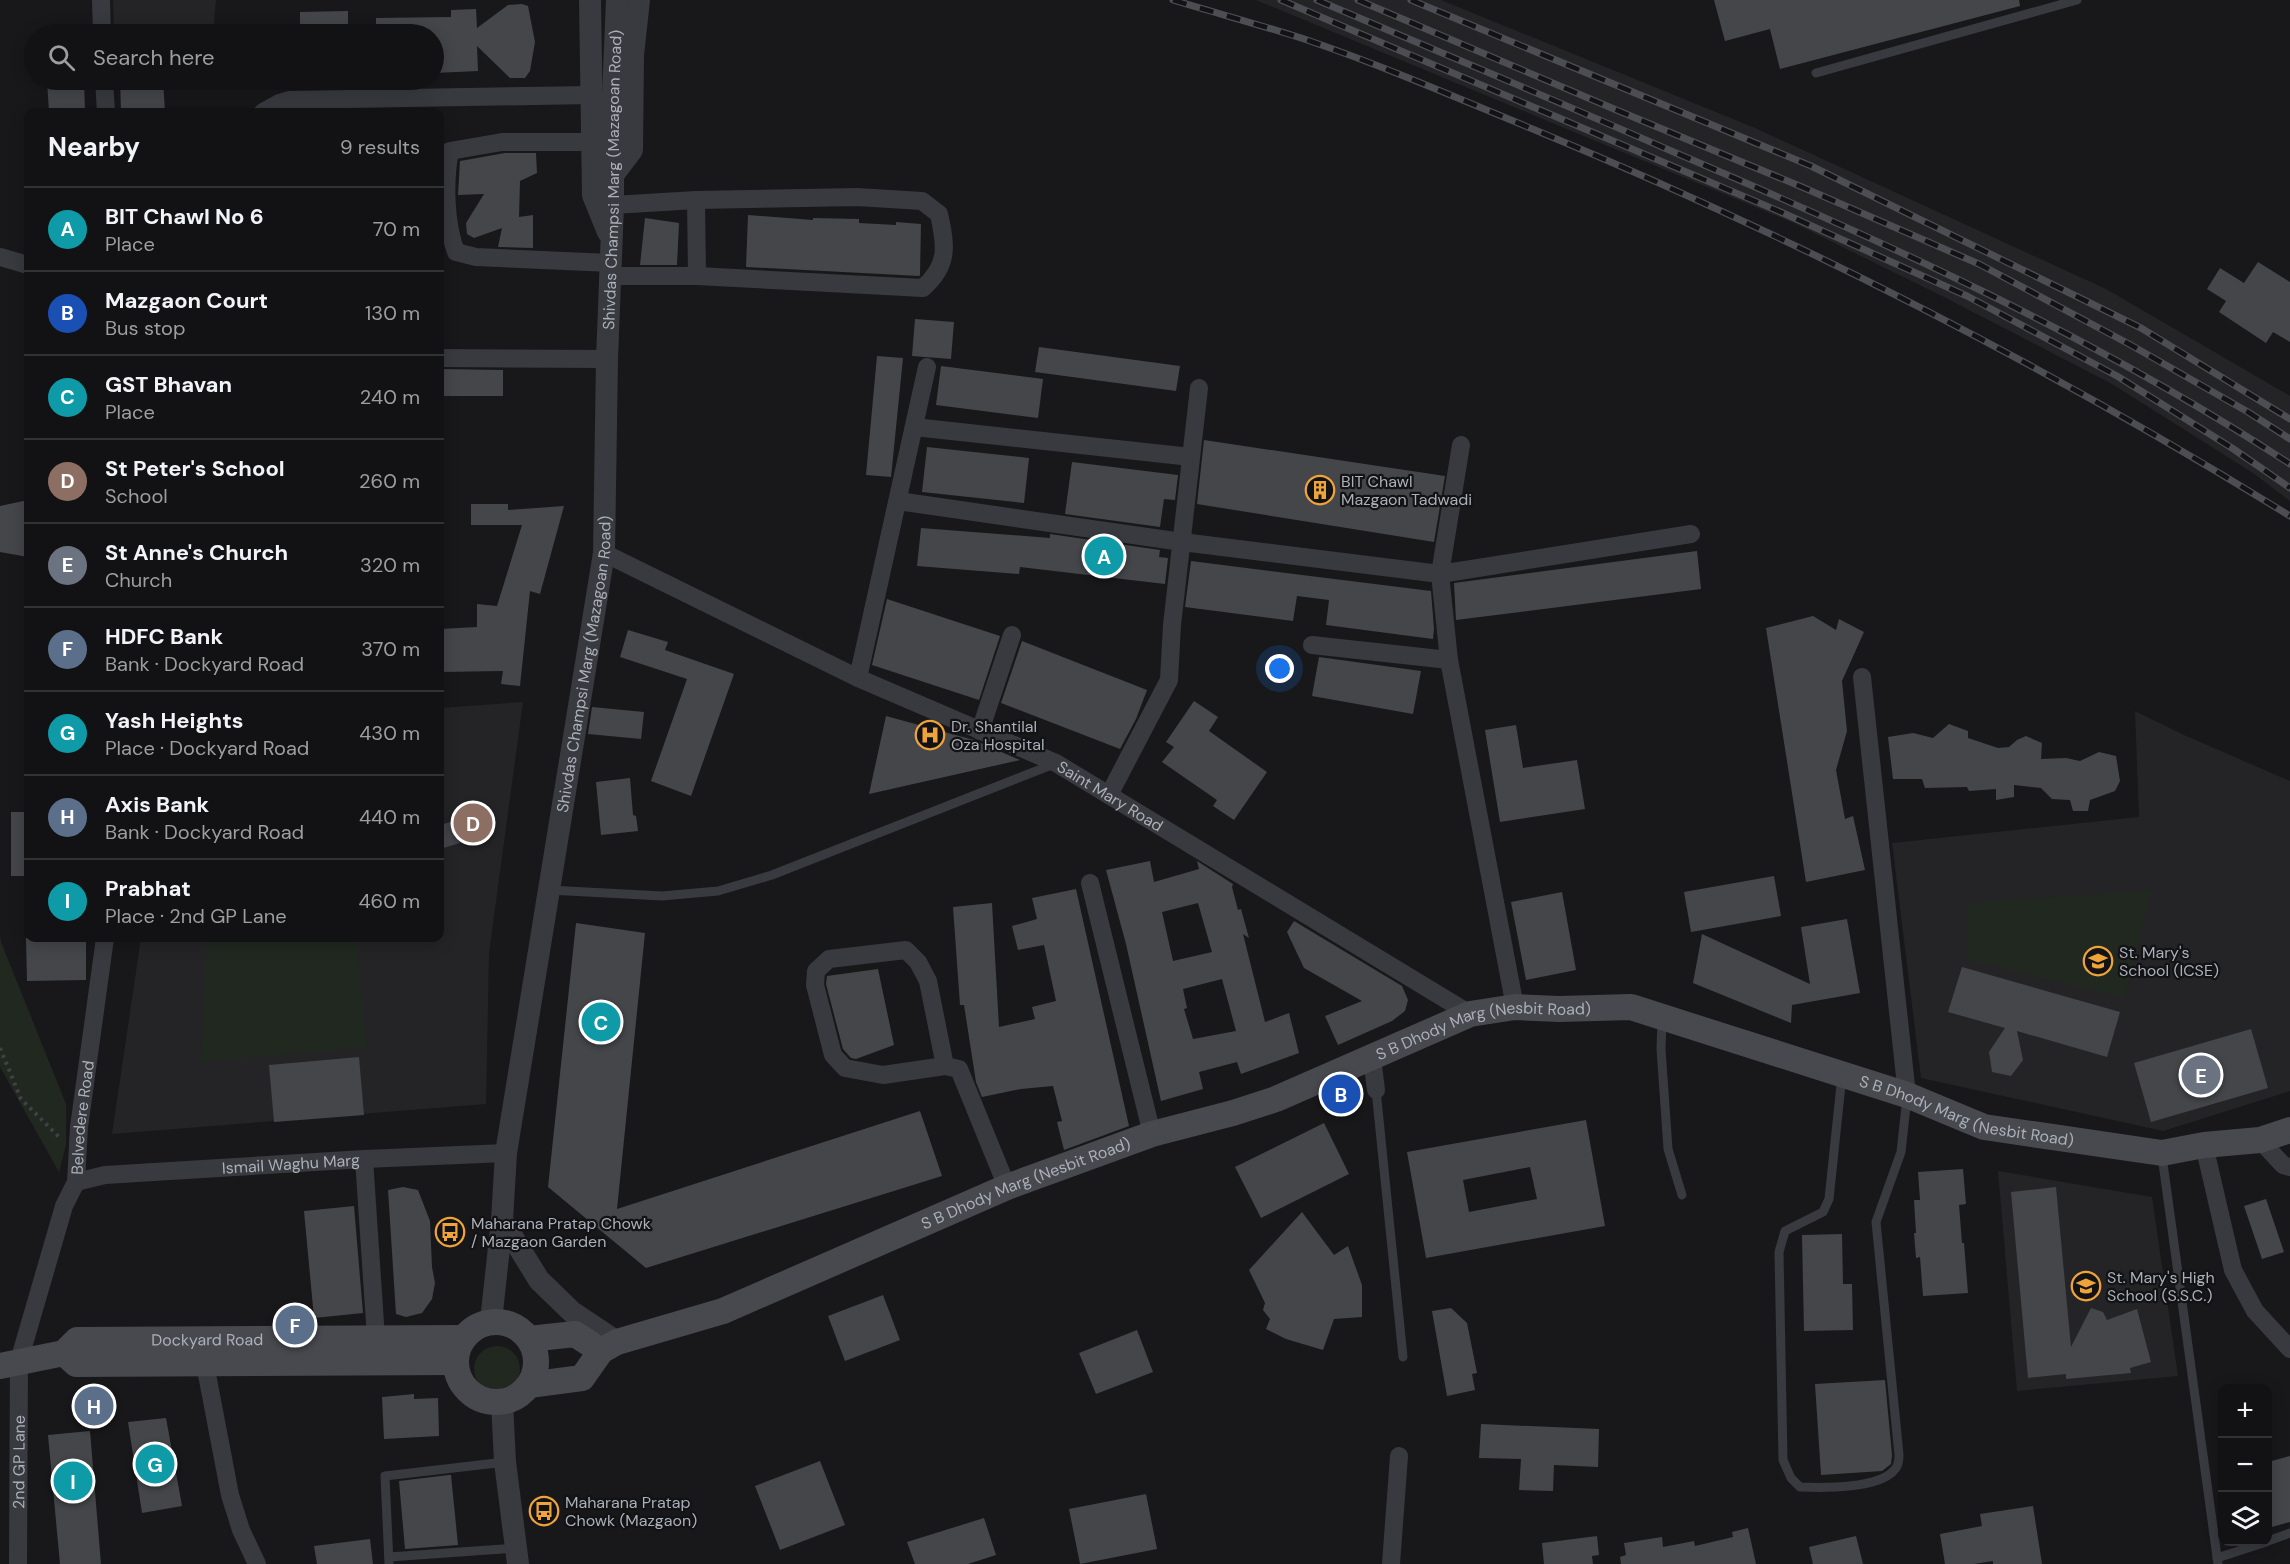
<!DOCTYPE html>
<meta charset="utf-8">
<style>
:root{--surface:#121214;--page:#1f2022;--text:#f1f3f6;--muted:#9c9ea0;--line:#313234;--accent:#eea33b}
body{margin:0;font-family:"DM Sans",sans-serif;background:var(--page);color:var(--text)}
.controls{position:absolute;right:18px;bottom:18px;display:grid;overflow:hidden;border-radius:12px;box-shadow:0 3px 15px #0003}
.controls button{width:54px;height:54px;display:grid;place-items:center;padding:0;border:0;border-bottom:2px solid var(--line);background:var(--surface);color:var(--text);font:30px sans-serif}
.you{position:absolute;left:1280px;top:669px;width:21px;height:21px;margin:-15px;border:4px solid #fff;border-radius:50%;background:#1a73e8;box-shadow:0 0 0 9px #1a73e833}
.badge{display:grid;place-items:center;width:39px;height:39px;border-radius:50%;background:var(--accent);color:#fff;font-size:20px;font-weight:700}
.pin{position:absolute;translate:-50% -50%;border:3px solid #fff;box-shadow:0 2px 6px #0006}
.list{margin:0;padding:0;list-style:none}
h2{display:flex;justify-content:space-between;align-items:center;height:78px;margin:0;padding:0 24px;font-size:26px}
h2 small{font-size:20px;font-weight:400;color:var(--muted)}
.list li{display:grid;grid-template-columns:39px 1fr auto;gap:18px;align-items:center;box-sizing:border-box;height:84px;padding:0 24px;border-top:2px solid var(--line)}
.list b{display:block;font-size:22px;white-space:nowrap}
.list p{margin:0;font-size:20px;white-space:nowrap;color:var(--muted)}
.list em{font-size:20px;font-style:normal;color:var(--muted)}
.icon{flex:none;width:33px;height:33px;fill:none;stroke:currentColor;stroke-width:2;stroke-linecap:round;stroke-linejoin:round}
.map{position:relative;flex:none;width:2290px;height:1564px;overflow:hidden}
.search{position:absolute;background:var(--surface);box-shadow:0 3px 15px #0003;left:24px;top:24px;width:420px;height:66px;display:flex;align-items:center;gap:15px;box-sizing:border-box;padding:0 21px;border-radius:33px;color:var(--muted);font-size:22px}
.panel{position:absolute;background:var(--surface);box-shadow:0 3px 15px #0003;left:24px;top:108px;width:420px;height:834px;border-radius:12px}
.map>svg:first-child{display:block}
.built{fill:#242427}
.green{fill:#202820}
.building{fill:#44464a;fill-rule:evenodd}
.lines{fill:none;stroke-linecap:round;stroke-linejoin:round}
.path{stroke:#3f4146;stroke-width:4;stroke-dasharray:3 4.5;stroke-linecap:butt}
.service{stroke:#393a3f;stroke-width:9}
.minor{stroke:#393a3f;stroke-width:18}
.tertiary{stroke:#393a3f;stroke-width:22}
.secondary{stroke:#47494e;stroke-width:26}
.rail-casing{stroke:#4c4e53;stroke-width:7}
.rail{stroke:#131315;stroke-width:4.5;stroke-dasharray:14;stroke-linecap:butt}
.labels{text-anchor:middle;stroke-width:4.5;stroke-linejoin:round;paint-order:stroke}
.street-label{font-size:16px;fill:#aab0b9;stroke:#131315}
.poi-label{font-size:16px;fill:#aab0b9;stroke:#131315;text-anchor:start}
</style>
<div class="map">
<svg width="2290" height="1564" viewBox="0 0 2290 1564">
<rect width="100%" height="100%" fill="#18181a"/>
<!-- built -->
<g class="built">
<polygon points="113,0 216,0 213,34 114,34"/>
<polygon points="1256,0 1441,0 1755,128 2106,289 2290,396 2290,501 2253,473 2112,384 1942,296 1796,224"/>
<polygon points="523,702 489,953 486,1104 112,1134 141,938 440,938 440,708"/>
<polygon points="2135,711 2184,735 2290,781 2290,1091 2163,1131 1921,1078 1892,843 2139,817"/>
<polygon points="1998,1171 2152,1197 2178,1376 2017,1391"/>
</g>
<!-- green -->
<g class="green">
<polygon points="2151,891 2125,998 1968,960 1967,905 1988,901"/>
<polygon points="0,934 1,942 66,1104 66,1145 59,1172 0,1067"/>
<polygon points="207,938 356,938 367,1047 201,1062"/>
<circle cx="497" cy="1369" r="23"/>
</g>
<!-- building -->
<g class="building">
<polygon points="1714,0 2019,0 2020,6 1780,69 1770,29 1725,41"/>
<polygon points="522,4 528,6 535,42 530,71 525,78 510,78 477,46 478,71 434,73 434,34 376,34 376,18 451,17 451,10 476,9 477,28 508,5"/>
<polygon points="348,11 348,29 344,29 344,34 305,34 305,32 300,32 300,12"/>
<polygon points="47,80 84,80 85,112 49,112"/>
<polygon points="120,80 163,80 165,112 121,112"/>
<polygon points="505,153 536,153 537,173 520,181 519,217 533,215 533,248 498,247 502,228 474,238 467,234 466,223 484,194 458,195 460,161"/>
<polygon points="748,215 813,220 813,218 859,219 859,223 896,225 896,222 921,224 920,275 919,276 746,267"/>
<polygon points="645,218 679,223 677,265 640,265"/>
<polygon points="2258,262 2290,282 2290,342 2273,332 2266,343 2219,312 2226,301 2207,289 2220,268 2244,283"/>
<polygon points="915,319 954,322 951,359 912,356"/>
<polygon points="1039,347 1180,366 1176,391 1035,372"/>
<polygon points="877,356 903,358 891,477 866,475"/>
<polygon points="941,366 1043,379 1038,418 936,405"/>
<polygon points="440,369 503,370 503,396 440,396"/>
<polygon points="1204,440 1445,476 1434,542 1197,504"/>
<polygon points="927,447 1029,458 1024,503 922,492"/>
<polygon points="1072,462 1178,475 1175,500 1164,499 1160,527 1065,514"/>
<polygon points="28,500 28,557 0,552 0,506"/>
<polygon points="471,504 508,504 508,510 564,506 540,594 530,591 520,686 501,684 503,671 440,672 440,629 477,627 477,604 497,606 522,525 471,525"/>
<polygon points="921,528 1050,538 1050,534 1160,550 1159,557 1168,558 1165,584 1020,567 1019,574 917,566"/>
<polygon points="1697,551 1701,589 1456,620 1454,583"/>
<polygon points="1191,561 1431,591 1434,629 1433,639 1326,625 1329,600 1297,596 1293,621 1185,607"/>
<polygon points="887,599 1000,636 979,700 872,665"/>
<polygon points="1813,616 1836,630 1839,619 1864,632 1842,681 1847,731 1836,770 1845,819 1853,816 1865,870 1806,882 1766,628"/>
<polygon points="628,630 668,642 665,650 734,674 691,796 651,781 687,679 620,657"/>
<polygon points="1022,641 1147,690 1136,719 1120,749 1001,703"/>
<polygon points="1319,657 1421,671 1413,714 1312,696"/>
<polygon points="1194,701 1218,717 1209,731 1267,772 1234,820 1213,806 1217,800 1162,762 1174,747 1166,742"/>
<polygon points="592,707 644,712 641,739 588,734"/>
<polygon points="886,716 974,740 1020,760 869,794"/>
<polygon points="1949,724 1968,731 1968,738 1998,748 2009,747 2017,740 2026,736 2042,743 2041,759 2066,758 2080,761 2099,752 2116,756 2120,781 2115,791 2090,800 2088,811 2073,811 2070,800 2052,799 2041,788 2014,785 2014,797 1996,800 1996,789 1969,791 1967,787 1925,788 1922,779 1893,779 1888,737 1913,733 1933,738"/>
<polygon points="1516,725 1523,768 1577,760 1585,809 1500,822 1485,730"/>
<polygon points="630,778 633,815 636,816 638,831 601,835 596,782"/>
<rect x="11" y="812" width="17" height="64"/>
<polygon points="454,821 460,843 440,849 440,825"/>
<path d="M 1150,861 L 1154,882 L 1199,869 L 1197,861 L 1233,884 L 1232,887 L 1238,910 L 1241,909 L 1249,938 L 1243,934 L 1265,1022 L 1289,1013 L 1299,1053 L 1241,1074 L 1237,1062 L 1199,1072 L 1203,1089 L 1161,1101 L 1126,944 L 1106,870 ZM 1198,903 L 1212,952 L 1173,961 L 1162,912 ZM 1222,979 L 1236,1031 L 1193,1039 L 1184,1009 L 1187,1008 L 1183,989 Z"/>
<polygon points="1774,876 1781,916 1691,932 1684,892"/>
<polygon points="1076,889 1129,1126 1064,1150 1057,1122 1062,1121 1053,1086 1021,1089 982,1097 976,1082 964,1005 960,1005 953,907 992,903 999,1027 1035,1019 1032,1007 1056,1001 1044,945 1018,950 1012,926 1037,919 1032,898"/>
<polygon points="1562,892 1576,970 1526,980 1511,902"/>
<polygon points="1847,919 1860,993 1792,1005 1791,1023 1693,983 1702,934 1810,984 1801,927"/>
<polygon points="1294,921 1402,986 1408,1000 1405,1011 1392,1021 1338,1045 1325,1016 1362,1001 1304,968 1287,932"/>
<polygon points="576,923 645,933 617,1209 920,1111 942,1176 646,1268 548,1187"/>
<polygon points="26,938 86,938 86,980 27,981"/>
<polygon points="1962,967 2120,1012 2107,1057 2017,1031 2023,1060 2011,1076 1992,1072 1989,1052 2005,1028 1948,1012"/>
<polygon points="878,969 894,1045 856,1059 851,1058 843,1049 826,984 827,976"/>
<polygon points="2251,1029 2268,1088 2151,1122 2134,1063"/>
<polygon points="359,1057 364,1115 274,1122 269,1065"/>
<path d="M 1586,1120 L 1605,1226 L 1426,1258 L 1407,1152 ZM 1530,1167 L 1537,1199 L 1469,1212 L 1463,1180 Z"/>
<polygon points="1324,1123 1349,1174 1261,1218 1235,1167"/>
<polygon points="1963,1169 1966,1204 1959,1205 1962,1243 1964,1243 1968,1293 1923,1296 1920,1257 1916,1258 1914,1233 1916,1233 1914,1200 1920,1200 1918,1172"/>
<polygon points="403,1187 418,1190 430,1221 432,1267 435,1283 432,1299 422,1313 406,1317 396,1314 388,1190"/>
<polygon points="2056,1187 2071,1347 2091,1308 2103,1312 2107,1320 2137,1309 2151,1362 2130,1368 2131,1373 2066,1379 2066,1374 2028,1378 2011,1192"/>
<polygon points="2266,1199 2284,1252 2262,1259 2244,1206"/>
<polygon points="354,1206 363,1313 314,1318 304,1211"/>
<polygon points="1302,1212 1334,1255 1348,1246 1362,1285 1362,1317 1334,1319 1323,1350 1286,1339 1266,1329 1270,1319 1263,1310 1265,1303 1249,1270"/>
<polygon points="1842,1234 1843,1284 1852,1284 1853,1330 1804,1331 1802,1235"/>
<polygon points="883,1295 900,1340 845,1361 828,1316"/>
<polygon points="1451,1308 1467,1323 1477,1373 1472,1374 1475,1390 1447,1396 1432,1311"/>
<polygon points="1137,1330 1153,1372 1096,1394 1079,1353"/>
<polygon points="1885,1380 1892,1455 1891,1464 1882,1471 1821,1475 1815,1384"/>
<polygon points="414,1394 414,1399 438,1398 439,1436 384,1439 382,1397"/>
<polygon points="166,1418 182,1506 142,1513 128,1422"/>
<polygon points="1481,1424 1599,1429 1598,1467 1554,1465 1553,1491 1519,1490 1521,1459 1479,1458"/>
<polygon points="90,1431 101,1564 60,1564 48,1435"/>
<polygon points="2290,1456 2290,1522 2268,1528 2268,1462"/>
<polygon points="820,1461 845,1525 780,1550 755,1486"/>
<polygon points="449,1475 451,1475 458,1545 405,1549 399,1481"/>
<polygon points="1146,1494 1157,1549 1080,1564 1069,1509"/>
<polygon points="2033,1506 2042,1564 1993,1564 1993,1561 1974,1564 1945,1564 1940,1534 1982,1526 1980,1514"/>
<polygon points="984,1518 996,1555 968,1564 915,1564 907,1542"/>
<polygon points="1748,1528 1756,1564 1621,1564 1620,1557 1626,1555 1624,1543 1662,1537 1663,1547 1694,1541 1695,1546 1733,1537 1732,1532"/>
<polygon points="1597,1536 1599,1555 1592,1556 1593,1564 1544,1564 1542,1543"/>
<polygon points="1856,1536 1863,1564 1813,1564 1809,1547"/>
<polygon points="370,1539 373,1564 317,1564 314,1546"/>
</g>
<g class="lines">
<!-- path -->
<polyline class="path" points="0,1048 21,1099 60,1138"/>
<!-- service -->
<g class="service">
<polyline points="1816,73 2077,0"/>
<polyline points="549,890 662,896 718,891 772,875 1054,764"/>
<polyline points="1662,1020 1661,1049 1668,1149 1682,1195"/>
<path d="M 1842,1075 L 1829,1199 L 1823,1212 L 1785,1231 L 1779,1252 L 1783,1460 L 1791,1478 L 1800,1487 C 1824,1488 1882,1489 1896,1468 C 1898,1465 1899,1459 1899,1455 L 1876,1222 L 1901,1152 L 1907,1097"/>
<polyline points="1376,1090 1403,1357"/>
<polyline points="2162,1156 2218,1564"/>
<polyline points="2268,1541 2290,1533"/>
<polyline points="389,1557 516,1548"/>
<polyline points="2217,1558 2266,1542"/>
<polyline points="389,1564 385,1476 505,1462"/>
</g>
<!-- minor -->
<g class="minor">
<polyline points="101,0 102,34"/>
<polyline points="104,80 106,112"/>
<polyline points="263,112 279,103 289,100 591,95"/>
<path d="M 591,142 L 502,142 L 450,151 C 444,181 445,223 456,252 L 476,257 L 611,263"/>
<polyline points="696,200 697,276"/>
<polyline points="0,257 28,265"/>
<path d="M 610,276 L 697,276 L 923,288 C 949,265 946,246 939,214 L 922,201 L 857,197 L 696,200 L 613,205"/>
<polyline points="440,358 607,359"/>
<polyline points="914,427 1191,457"/>
<polyline points="1461,445 1440,574 1449,660 1515,1007"/>
<polyline points="898,501 1182,542 1440,574 1691,534"/>
<path id="s1" d="M 604,553 L 858,678 L 1056,763 L 1470,1014"/>
<polyline points="1312,645 1449,660"/>
<polyline points="1862,677 1907,1095"/>
<polyline points="858,678 927,367"/>
<polyline points="980,731 1012,635"/>
<polyline points="1109,795 1169,680 1172,625 1199,388"/>
<polyline points="1090,883 1152,1134"/>
<polyline points="1372,1058 1376,1090"/>
<polyline points="945,1066 928,981 918,962 906,950 829,959 816,971 815,985 833,1055 845,1068 883,1075 945,1066 959,1069 1007,1187"/>
<polyline points="2260,1140 2283,1165 2290,1167"/>
<polyline points="2204,1145 2233,1270 2255,1311 2290,1349"/>
<polyline points="364,1159 376,1338"/>
<path id="s2" d="M 76,1182 L 105,1175 L 364,1159 L 506,1153"/>
<polyline points="205,1364 230,1495 241,1530 257,1564"/>
<path id="s3" d="M 18,1564 L 19,1361 L 64,1206 L 76,1182 L 79,1127 L 105,938"/>
<polyline points="1391,1564 1399,1456"/>
</g>
<!-- tertiary -->
<g class="tertiary">
<polyline points="590,0 593,195 608,232"/>
<polyline points="613,175 632,150 633,55 639,0"/>
<polyline points="502,1220 539,1280 572,1312 617,1342"/>
<path id="s4" d="M 491,1321 L 502,1220 L 506,1153 L 604,553 L 607,359 L 613,205 L 613,95 L 617,0"/>
<polyline points="502,1402 505,1462 518,1564"/>
</g>
<!-- secondary -->
<g class="secondary">
<circle cx="496" cy="1362" r="40"/>
<polyline points="529,1339 575,1334 601,1351"/>
<polyline points="64,1353 76,1364 456,1362"/>
<path id="s5" d="M 0,1366 L 64,1353 L 77,1340 L 464,1338"/>
<path id="s6" d="M 529,1385 L 582,1378 L 601,1351 L 617,1342 L 723,1311 L 1007,1187 L 1152,1134 L 1233,1113 L 1276,1099 L 1470,1014 L 1515,1007 L 1559,1009 L 1631,1007 L 1907,1095 L 1984,1127 L 2162,1153 L 2204,1145 L 2260,1140 L 2290,1130"/>
</g>
<!-- rail casing -->
<g class="rail-casing">
<g id="rail">
<path d="M 1173,0 C 1219,14 1265,26 1310,41 C 1386,67 1460,99 1535,130 C 1797,238 2049,367 2290,516"/>
<polyline points="1281,0 1783,213 1967,296 2117,376 2232,448 2290,488"/>
<path d="M 1317,0 C 1437,51 1557,101 1676,153 C 1888,243 2097,338 2290,464"/>
<polyline points="1358,0 1614,109 1802,187 1979,264 2129,344 2248,412 2290,439"/>
<polyline points="1411,0 1811,166 2141,328 2290,419"/>
</g>
</g>
<!-- rail -->
<use href="#rail" class="rail"/>
</g>
<!-- icons -->
<defs>
<g id="building-ring" transform="scale(1.5)"><circle r="9.5" fill="#131315" stroke="#eea33b" stroke-width="1.5"/><path d="M-4-6H4V6H1V3H-1V6H-4ZM-2.5-4.3h1.7v1.8h-1.7ZM.8-4.3h1.7v1.8H.8ZM-2.5-1h1.7V.8h-1.7ZM.8-1h1.7V.8H.8Z" fill="#eea33b"/></g>
<g id="hospital-ring" transform="scale(1.5)"><circle r="9.5" fill="#131315" stroke="#eea33b" stroke-width="1.5"/><path d="M-5-5h3v3.5h4V-5h3V5h-3V1.5h-4V5h-3Z" fill="#eea33b"/></g>
<g id="school-ring" transform="scale(1.5)"><circle r="9.5" fill="#131315" stroke="#eea33b" stroke-width="1.5"/><path d="M0-5L7-2L0 1L-7-2ZM-4 1L0 2.5L4 1V4Q0 6-4 4Z" fill="#eea33b"/></g>
<g id="bus-ring" transform="scale(1.5)"><circle r="9.5" fill="#131315" stroke="#eea33b" stroke-width="1.5"/><path d="M-5-6H5V4H4V6H2V4H-2V6H-4V4H-5ZM-3.5-4V0h7V-4ZM-3.5 1.2v1.5H-2V1.2ZM2 1.2v1.5H3.5V1.2Z" fill="#eea33b"/></g>
</defs>
<g fill-rule="evenodd">
<use href="#building-ring" x="1320" y="490"/>
<use href="#hospital-ring" x="930" y="735"/>
<use href="#school-ring" x="2098" y="961"/>
<use href="#bus-ring" x="450" y="1232"/>
<use href="#school-ring" x="2086" y="1286"/>
<use href="#bus-ring" x="544" y="1511"/>
</g>
<g class="labels">
<!-- street labels -->
<g class="street-label">
<text dy="6" stroke="none"><textPath href="#s4" startOffset="1150">Shivdas Champsi Marg (Mazagoan Road)</textPath></text>
<text dy="6" stroke="none"><textPath href="#s4" startOffset="664">Shivdas Champsi Marg (Mazagoan Road)</textPath></text>
<text dy="6" stroke="none"><textPath href="#s1" startOffset="562">Saint Mary Road</textPath></text>
<text dy="6" stroke="none"><textPath href="#s6" startOffset="1030">S B Dhody Marg (Nesbit Road)</textPath></text>
<text dy="6" stroke="none"><textPath href="#s6" startOffset="1534">S B Dhody Marg (Nesbit Road)</textPath></text>
<text dy="6" stroke="none"><textPath href="#s3" startOffset="456">Belvedere Road</textPath></text>
<text dy="6" stroke="none"><textPath href="#s2" startOffset="216">Ismail Waghu Marg</textPath></text>
<text dy="6" stroke="none"><textPath href="#s6" startOffset="544">S B Dhody Marg (Nesbit Road)</textPath></text>
<text dy="6" stroke="none"><textPath href="#s5" startOffset="214">Dockyard Road</textPath></text>
<text dy="6" stroke="none"><textPath href="#s3" startOffset="102">2nd GP Lane</textPath></text>
</g>
<!-- poi labels -->
<g class="poi-label">
<text x="1341" y="487">BIT Chawl<tspan x="1341" dy="18">Mazgaon Tadwadi</tspan></text>
<text x="951" y="732">Dr. Shantilal<tspan x="951" dy="18">Oza Hospital</tspan></text>
<text x="2119" y="958">St. Mary's<tspan x="2119" dy="18">School (ICSE)</tspan></text>
<text x="471" y="1229">Maharana Pratap Chowk<tspan x="471" dy="18">/ Mazgaon Garden</tspan></text>
<text x="2107" y="1283">St. Mary's High<tspan x="2107" dy="18">School (S.S.C.)</tspan></text>
<text x="565" y="1508">Maharana Pratap<tspan x="565" dy="18">Chowk (Mazgaon)</tspan></text>
</g>
</g>
</svg>
<div class="controls">
<button>+</button>
<button>−</button>
<button><svg class="icon" aria-label="layers" viewBox="0 0 24 24"><path d="M12 4l9 5-9 5-9-5zM3 14l9 5 9-5"/></svg></button>
</div>
<div class="you"></div>
<div class="pin badge" style="left:1104px;top:556px;background:#0f9aa8">A</div>
<div class="pin badge" style="left:1341px;top:1094px;background:#1a4fb4">B</div>
<div class="pin badge" style="left:601px;top:1022px;background:#0f9aa8">C</div>
<div class="pin badge" style="left:473px;top:823px;background:#8d6e63">D</div>
<div class="pin badge" style="left:2201px;top:1075px;background:#6b7280">E</div>
<div class="pin badge" style="left:295px;top:1325px;background:#5c6f8a">F</div>
<div class="pin badge" style="left:155px;top:1464px;background:#0f9aa8">G</div>
<div class="pin badge" style="left:94px;top:1406px;background:#5c6f8a">H</div>
<div class="pin badge" style="left:73px;top:1481px;background:#0f9aa8">I</div>
<div class="search"><svg class="icon" aria-label="search" viewBox="0 0 24 24"><circle cx="10" cy="10" r="6"/><path d="M15 15l6 6"/></svg>Search here</div>
<section class="panel">
<h2>Nearby<small>9 results</small></h2>
<ul class="list">
<li><span class="badge" style="background:#0f9aa8">A</span><div><b>BIT Chawl No 6</b><p>Place</p></div><em>70 m</em></li>
<li><span class="badge" style="background:#1a4fb4">B</span><div><b>Mazgaon Court</b><p>Bus stop</p></div><em>130 m</em></li>
<li><span class="badge" style="background:#0f9aa8">C</span><div><b>GST Bhavan</b><p>Place</p></div><em>240 m</em></li>
<li><span class="badge" style="background:#8d6e63">D</span><div><b>St Peter's School</b><p>School</p></div><em>260 m</em></li>
<li><span class="badge" style="background:#6b7280">E</span><div><b>St Anne's Church</b><p>Church</p></div><em>320 m</em></li>
<li><span class="badge" style="background:#5c6f8a">F</span><div><b>HDFC Bank</b><p>Bank · Dockyard Road</p></div><em>370 m</em></li>
<li><span class="badge" style="background:#0f9aa8">G</span><div><b>Yash Heights</b><p>Place · Dockyard Road</p></div><em>430 m</em></li>
<li><span class="badge" style="background:#5c6f8a">H</span><div><b>Axis Bank</b><p>Bank · Dockyard Road</p></div><em>440 m</em></li>
<li><span class="badge" style="background:#0f9aa8">I</span><div><b>Prabhat</b><p>Place · 2nd GP Lane</p></div><em>460 m</em></li>
</ul>
</section>
</div>
